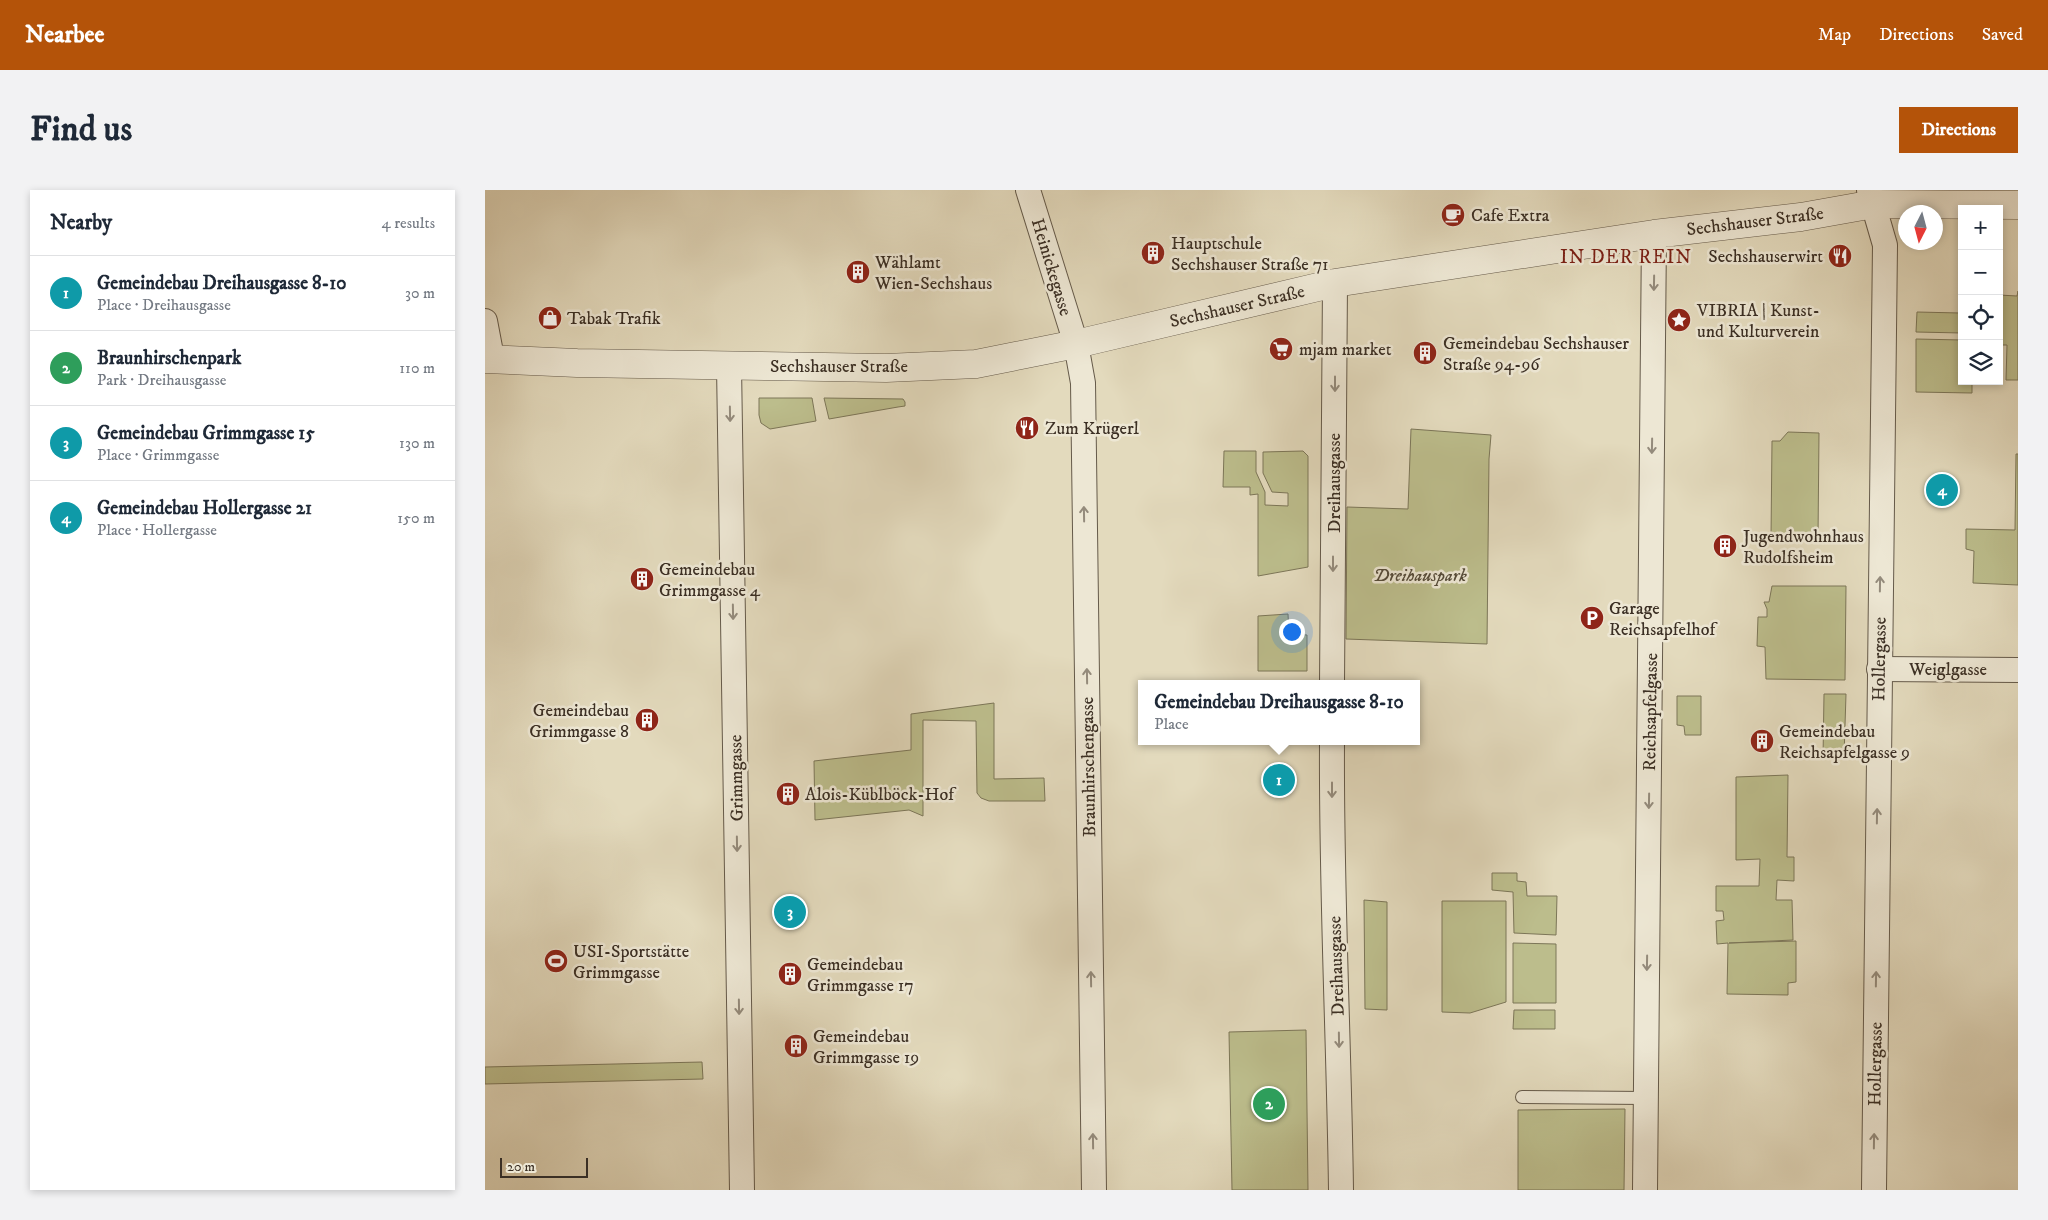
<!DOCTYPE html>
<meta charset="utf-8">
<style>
:root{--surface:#fff;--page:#f2f2f3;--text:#1f2937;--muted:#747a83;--line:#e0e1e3;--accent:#b45309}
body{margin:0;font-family:"IM FELL DW Pica",serif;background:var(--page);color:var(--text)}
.controls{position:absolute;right:15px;top:15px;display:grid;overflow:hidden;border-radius:0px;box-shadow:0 2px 8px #0003}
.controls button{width:45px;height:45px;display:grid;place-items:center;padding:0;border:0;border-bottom:1px solid var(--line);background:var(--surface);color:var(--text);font:25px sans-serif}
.compass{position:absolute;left:1413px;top:15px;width:45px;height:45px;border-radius:50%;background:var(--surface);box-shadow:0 2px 8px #0003;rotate:186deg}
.scale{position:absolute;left:15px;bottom:12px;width:88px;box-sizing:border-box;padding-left:5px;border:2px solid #3b2f24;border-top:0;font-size:14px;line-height:18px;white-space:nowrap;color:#3b2f24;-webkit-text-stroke:4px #ede7d4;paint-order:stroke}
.you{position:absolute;left:806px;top:441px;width:18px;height:18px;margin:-12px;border:4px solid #fff;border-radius:50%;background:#1a73e8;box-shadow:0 0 0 8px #1a73e833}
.badge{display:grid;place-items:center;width:32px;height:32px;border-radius:50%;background:var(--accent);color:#fff;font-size:16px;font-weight:700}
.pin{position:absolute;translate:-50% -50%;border:2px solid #fff;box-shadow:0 1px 5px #0006}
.popup{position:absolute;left:653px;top:490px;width:282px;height:65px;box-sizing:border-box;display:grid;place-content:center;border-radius:0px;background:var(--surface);filter:drop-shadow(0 1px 4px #0005);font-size:16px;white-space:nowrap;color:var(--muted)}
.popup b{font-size:19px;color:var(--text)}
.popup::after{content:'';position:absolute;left:50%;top:100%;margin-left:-10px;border:10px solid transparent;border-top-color:var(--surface)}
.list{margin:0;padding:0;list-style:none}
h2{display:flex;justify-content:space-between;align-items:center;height:65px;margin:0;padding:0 20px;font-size:21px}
h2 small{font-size:16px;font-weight:400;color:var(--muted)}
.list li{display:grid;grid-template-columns:32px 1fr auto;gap:15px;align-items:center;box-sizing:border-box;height:75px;padding:0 20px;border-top:1px solid var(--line)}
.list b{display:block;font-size:19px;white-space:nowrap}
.list p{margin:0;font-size:16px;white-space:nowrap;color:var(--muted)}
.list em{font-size:16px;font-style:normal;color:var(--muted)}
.icon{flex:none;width:28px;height:28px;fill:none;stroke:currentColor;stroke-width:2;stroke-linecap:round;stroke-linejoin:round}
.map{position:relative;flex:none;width:1533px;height:1000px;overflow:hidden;border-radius:0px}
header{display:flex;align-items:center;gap:30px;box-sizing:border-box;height:70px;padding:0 25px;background:var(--accent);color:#fff}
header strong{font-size:24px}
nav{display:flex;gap:28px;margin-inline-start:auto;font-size:18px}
.intro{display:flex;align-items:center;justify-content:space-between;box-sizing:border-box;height:120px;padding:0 30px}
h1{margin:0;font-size:35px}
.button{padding:12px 22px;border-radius:0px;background:var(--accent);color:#fff;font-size:18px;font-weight:700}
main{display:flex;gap:30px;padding:0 30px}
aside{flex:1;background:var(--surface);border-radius:0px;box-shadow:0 2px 8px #0003}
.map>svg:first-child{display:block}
.green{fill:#bcbd8c;stroke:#7c7658}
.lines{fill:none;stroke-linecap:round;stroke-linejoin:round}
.service-casing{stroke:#655a4a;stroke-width:14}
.minor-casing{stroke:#655a4a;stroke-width:26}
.tertiary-casing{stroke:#655a4a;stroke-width:29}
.service{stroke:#ede7d4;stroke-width:12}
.minor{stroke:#ede7d4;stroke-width:24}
.tertiary{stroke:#ede7d4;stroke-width:28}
.oneway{stroke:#948b7c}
.labels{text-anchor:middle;stroke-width:5;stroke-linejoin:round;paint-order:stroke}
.poi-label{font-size:18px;fill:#3b2f24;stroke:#ede7d4;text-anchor:start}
.street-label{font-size:18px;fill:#3b2f24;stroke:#ede7d4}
.park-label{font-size:18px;font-style:italic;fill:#554b39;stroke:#ede7d4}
.neighbourhood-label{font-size:19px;letter-spacing:1px;fill:#7a1f14;stroke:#ede7d4}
</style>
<header>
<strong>Nearbee</strong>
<nav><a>Map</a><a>Directions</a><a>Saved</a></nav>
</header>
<div class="intro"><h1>Find us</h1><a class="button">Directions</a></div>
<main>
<aside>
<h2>Nearby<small>4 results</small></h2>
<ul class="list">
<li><span class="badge" style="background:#0f9aa8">1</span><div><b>Gemeindebau Dreihausgasse 8-10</b><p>Place · Dreihausgasse</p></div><em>30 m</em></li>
<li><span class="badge" style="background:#2e9e5b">2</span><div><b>Braunhirschenpark</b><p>Park · Dreihausgasse</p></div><em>110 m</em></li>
<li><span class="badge" style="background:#0f9aa8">3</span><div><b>Gemeindebau Grimmgasse 15</b><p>Place · Grimmgasse</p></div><em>130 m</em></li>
<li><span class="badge" style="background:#0f9aa8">4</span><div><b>Gemeindebau Hollergasse 21</b><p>Place · Hollergasse</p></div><em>150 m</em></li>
</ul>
</aside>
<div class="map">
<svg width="1533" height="1000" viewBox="0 0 1533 1000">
<rect width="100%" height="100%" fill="#e3dabd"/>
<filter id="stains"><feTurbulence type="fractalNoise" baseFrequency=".004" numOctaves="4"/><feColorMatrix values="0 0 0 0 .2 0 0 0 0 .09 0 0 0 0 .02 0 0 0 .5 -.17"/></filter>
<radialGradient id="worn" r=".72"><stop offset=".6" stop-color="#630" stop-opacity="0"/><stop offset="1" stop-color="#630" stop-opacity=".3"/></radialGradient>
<!-- green -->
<g class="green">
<polygon points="1533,101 1533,190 1521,190 1522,155 1514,155 1514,105 1532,106"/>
<polygon points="1477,109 1477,143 1431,142 1432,122 1475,123 1475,110"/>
<polygon points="1431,149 1477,150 1477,191 1487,191 1487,203 1431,202"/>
<polygon points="274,208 327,208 331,231 285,239 276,233 274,225"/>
<polygon points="339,208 418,209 420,212 420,216 413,217 344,229"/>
<polygon points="926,239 1006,245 1004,269 1002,454 861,449 862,317 923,319"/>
<polygon points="1303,242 1334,243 1333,349 1286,348 1287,251 1295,251"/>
<polygon points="739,261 771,261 771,282 780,302 780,315 803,316 803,303 787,302 778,283 778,262 818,261 823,266 823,377 773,386 773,304 765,305 765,297 738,297"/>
<polygon points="1531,264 1533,264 1533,395 1488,393 1489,361 1481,359 1481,339 1530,340"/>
<polygon points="1287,396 1361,396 1360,490 1281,489 1280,457 1272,456 1273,427 1282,427 1282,419 1279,412 1284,412"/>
<polygon points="803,424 804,444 822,445 822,481 773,481 773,426"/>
<polygon points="1339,504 1361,504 1359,567 1338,568"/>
<polygon points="1192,506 1216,506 1216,545 1200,545 1199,536 1192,535"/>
<polygon points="509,513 509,589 559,588 560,611 504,611 496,608 492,603 491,531 438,530 438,626 424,620 330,630 329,571 426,560 426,524"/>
<polygon points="1303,585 1302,667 1309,667 1309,691 1292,690 1291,710 1307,710 1308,750 1244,753 1311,751 1311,792 1303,793 1303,805 1242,804 1243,753 1232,754 1231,731 1239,730 1238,721 1231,721 1231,696 1274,696 1275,669 1251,670 1251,587"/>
<polygon points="1007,683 1032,683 1032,691 1041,692 1042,706 1072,706 1071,745 1029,743 1028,702 1007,700"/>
<polygon points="879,710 902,712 902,820 880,819"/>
<polygon points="957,711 1021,711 1021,812 985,823 957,822"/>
<polygon points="1028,753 1071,754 1071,813 1028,813"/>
<polygon points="1029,820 1070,820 1070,839 1028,839"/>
<polygon points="821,840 823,1000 747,1000 744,842"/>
<polygon points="217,872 218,889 0,894 0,877"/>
<polygon points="1140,919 1139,1000 1033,1000 1033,920"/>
</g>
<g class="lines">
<!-- service casing -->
<g class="service-casing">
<polyline id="service" points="1037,907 1161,908"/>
</g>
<!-- minor casing -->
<g class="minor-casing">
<g id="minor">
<polyline points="543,0 591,154 598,193 609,1000"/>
<polyline points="1384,0 1400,55 1389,1000"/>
<polyline points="0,131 7,168"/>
<polyline points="244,176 257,1000"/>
<polyline points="1394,479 1533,480"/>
<polyline points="847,494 850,93"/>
<path d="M 847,551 C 846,701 854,850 856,1000"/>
<polyline points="1160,1000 1169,44"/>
</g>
</g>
<!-- tertiary casing -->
<g class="tertiary-casing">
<polyline id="tertiary" points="0,169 92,173 401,178 491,174 591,154 850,93 1169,44 1316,27 1389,14 1533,15"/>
</g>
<!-- service -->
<use href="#service" class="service"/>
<!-- minor -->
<use href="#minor" class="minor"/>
<!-- tertiary -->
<use href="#tertiary" class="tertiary"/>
</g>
<!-- one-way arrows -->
<defs><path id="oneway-shaft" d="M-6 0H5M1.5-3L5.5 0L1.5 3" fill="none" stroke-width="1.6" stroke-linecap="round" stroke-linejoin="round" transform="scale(1.25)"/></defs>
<g class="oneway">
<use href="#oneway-shaft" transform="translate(1169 93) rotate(91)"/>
<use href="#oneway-shaft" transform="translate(850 194) rotate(90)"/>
<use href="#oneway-shaft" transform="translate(245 224) rotate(89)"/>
<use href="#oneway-shaft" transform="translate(1167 256) rotate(91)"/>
<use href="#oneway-shaft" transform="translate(599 324) rotate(-91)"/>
<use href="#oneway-shaft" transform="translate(848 374) rotate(90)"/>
<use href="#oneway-shaft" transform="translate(1395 394) rotate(-89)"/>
<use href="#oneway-shaft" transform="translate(248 422) rotate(89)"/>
<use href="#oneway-shaft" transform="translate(602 486) rotate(-91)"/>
<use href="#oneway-shaft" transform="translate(847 600) rotate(90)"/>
<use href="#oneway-shaft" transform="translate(1164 611) rotate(91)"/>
<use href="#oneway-shaft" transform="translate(1392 626) rotate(-89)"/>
<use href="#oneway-shaft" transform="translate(252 654) rotate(89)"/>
<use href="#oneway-shaft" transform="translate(1162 773) rotate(91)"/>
<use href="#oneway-shaft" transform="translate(606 789) rotate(-91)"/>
<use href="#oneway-shaft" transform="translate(1391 789) rotate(-89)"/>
<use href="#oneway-shaft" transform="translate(254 817) rotate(89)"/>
<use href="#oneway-shaft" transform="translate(854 850) rotate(89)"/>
<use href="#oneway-shaft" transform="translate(608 951) rotate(-91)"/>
<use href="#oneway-shaft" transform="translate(1389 951) rotate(-89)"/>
</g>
<!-- icons -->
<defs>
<g id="cafe-disc" transform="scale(1.25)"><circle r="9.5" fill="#8f2418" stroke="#ede7d4"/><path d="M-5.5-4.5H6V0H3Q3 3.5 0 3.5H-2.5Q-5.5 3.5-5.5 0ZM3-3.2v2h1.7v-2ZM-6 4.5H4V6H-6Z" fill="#fff"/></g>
<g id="building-disc" transform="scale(1.25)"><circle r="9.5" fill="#8f2418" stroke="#ede7d4"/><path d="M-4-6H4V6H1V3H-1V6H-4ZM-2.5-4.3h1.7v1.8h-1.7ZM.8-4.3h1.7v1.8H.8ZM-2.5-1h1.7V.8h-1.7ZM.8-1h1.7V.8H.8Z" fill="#fff"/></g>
<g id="restaurant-disc" transform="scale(1.25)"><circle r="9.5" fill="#8f2418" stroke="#ede7d4"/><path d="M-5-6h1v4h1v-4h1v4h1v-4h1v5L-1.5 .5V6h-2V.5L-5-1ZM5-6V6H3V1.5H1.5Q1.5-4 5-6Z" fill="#fff"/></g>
<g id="shop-disc" transform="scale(1.25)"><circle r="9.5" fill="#8f2418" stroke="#ede7d4"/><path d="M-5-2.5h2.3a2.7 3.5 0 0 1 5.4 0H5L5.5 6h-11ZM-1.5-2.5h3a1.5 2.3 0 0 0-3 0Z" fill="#fff"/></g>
<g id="sight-disc" transform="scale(1.25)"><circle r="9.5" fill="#8f2418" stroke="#ede7d4"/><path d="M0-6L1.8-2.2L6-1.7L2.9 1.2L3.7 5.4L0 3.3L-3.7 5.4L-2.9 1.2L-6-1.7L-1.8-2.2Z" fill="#fff"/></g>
<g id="supermarket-disc" transform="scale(1.25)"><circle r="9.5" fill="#8f2418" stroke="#ede7d4"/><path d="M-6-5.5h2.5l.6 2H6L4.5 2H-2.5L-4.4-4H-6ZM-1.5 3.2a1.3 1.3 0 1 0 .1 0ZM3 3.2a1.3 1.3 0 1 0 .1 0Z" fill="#fff"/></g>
<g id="parking-disc" transform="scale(1.25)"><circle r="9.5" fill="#8f2418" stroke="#ede7d4"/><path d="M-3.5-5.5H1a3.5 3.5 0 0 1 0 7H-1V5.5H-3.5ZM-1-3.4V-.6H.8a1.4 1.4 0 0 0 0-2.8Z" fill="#fff"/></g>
<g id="stadium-disc" transform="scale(1.25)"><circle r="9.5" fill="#8f2418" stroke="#ede7d4"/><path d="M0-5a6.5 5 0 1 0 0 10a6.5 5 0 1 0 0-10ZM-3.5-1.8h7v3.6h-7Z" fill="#fff"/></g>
</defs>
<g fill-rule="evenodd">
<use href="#cafe-disc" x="968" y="25"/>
<use href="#building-disc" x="668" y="63"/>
<use href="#restaurant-disc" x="1355" y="66"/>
<use href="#building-disc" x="373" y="82"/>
<use href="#shop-disc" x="65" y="128"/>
<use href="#sight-disc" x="1194" y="130"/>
<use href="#supermarket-disc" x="796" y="159"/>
<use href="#building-disc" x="940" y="163"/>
<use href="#restaurant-disc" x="542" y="238"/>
<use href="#building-disc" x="1240" y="356"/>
<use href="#building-disc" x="157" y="389"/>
<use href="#parking-disc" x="1107" y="428"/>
<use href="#building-disc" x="162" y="530"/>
<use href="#building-disc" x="1277" y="551"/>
<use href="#building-disc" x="303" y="604"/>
<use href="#stadium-disc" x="71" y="771"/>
<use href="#building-disc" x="305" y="784"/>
<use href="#building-disc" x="311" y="856"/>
</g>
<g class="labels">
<!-- poi labels -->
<g class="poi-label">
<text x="986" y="31">Cafe Extra</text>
<text x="686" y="59">Hauptschule<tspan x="686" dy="21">Sechshauser Straße 71</tspan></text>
<text x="1338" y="72" text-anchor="end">Sechshauserwirt</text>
<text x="390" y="78">Wählamt<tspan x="390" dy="21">Wien-Sechshaus</tspan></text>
<text x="1212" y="126">VIBRIA | Kunst-<tspan x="1212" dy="21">und Kulturverein</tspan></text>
<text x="82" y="134">Tabak Trafik</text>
<text x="958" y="159">Gemeindebau Sechshauser<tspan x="958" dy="21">Straße 94-96</tspan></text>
<text x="814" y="165">mjam market</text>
<text x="560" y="244">Zum Krügerl</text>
<text x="1258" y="352">Jugendwohnhaus<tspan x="1258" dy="21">Rudolfsheim</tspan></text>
<text x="174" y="385">Gemeindebau<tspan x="174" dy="21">Grimmgasse 4</tspan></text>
<text x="1124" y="424">Garage<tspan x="1124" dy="21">Reichsapfelhof</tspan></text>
<text x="144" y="526" text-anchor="end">Gemeindebau<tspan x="144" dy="21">Grimmgasse 8</tspan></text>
<text x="1294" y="547">Gemeindebau<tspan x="1294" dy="21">Reichsapfelgasse 9</tspan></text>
<text x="320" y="610">Alois-Küblböck-Hof</text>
<text x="88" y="767">USI-Sportstätte<tspan x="88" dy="21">Grimmgasse</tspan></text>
<text x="322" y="780">Gemeindebau<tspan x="322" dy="21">Grimmgasse 17</tspan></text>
<text x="328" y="852">Gemeindebau<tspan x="328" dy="21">Grimmgasse 19</tspan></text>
</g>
<!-- street labels -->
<g class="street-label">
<text transform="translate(1270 31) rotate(-7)" y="6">Sechshauser Straße</text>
<text transform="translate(567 77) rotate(73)" y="6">Heinickegasse</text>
<text transform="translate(752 116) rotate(-13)" y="6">Sechshauser Straße</text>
<text x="354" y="182">Sechshauser Straße</text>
<text transform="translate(849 293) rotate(-90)" y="6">Dreihausgasse</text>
<text transform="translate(1394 469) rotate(-89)" y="6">Hollergasse</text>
<text x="1463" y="485">Weiglgasse</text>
<text transform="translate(1165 522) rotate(-89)" y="6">Reichsapfelgasse</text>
<text transform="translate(603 577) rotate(-91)" y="6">Braunhirschengasse</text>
<text transform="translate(251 588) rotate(-91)" y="6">Grimmgasse</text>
<text transform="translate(851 776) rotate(-92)" y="6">Dreihausgasse</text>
<text transform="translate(1390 874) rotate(-89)" y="6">Hollergasse</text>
</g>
<!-- park labels -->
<g class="park-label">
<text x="935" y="391">Dreihauspark</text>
</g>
<!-- neighbourhood labels -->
<g class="neighbourhood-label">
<text x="1141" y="73">IN DER REIN</text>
</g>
</g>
<rect width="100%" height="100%" filter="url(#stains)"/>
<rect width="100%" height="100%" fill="url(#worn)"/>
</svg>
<div class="controls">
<button>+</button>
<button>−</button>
<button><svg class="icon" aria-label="locate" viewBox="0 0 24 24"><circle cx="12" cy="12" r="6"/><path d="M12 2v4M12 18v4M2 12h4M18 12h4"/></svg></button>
<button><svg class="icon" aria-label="layers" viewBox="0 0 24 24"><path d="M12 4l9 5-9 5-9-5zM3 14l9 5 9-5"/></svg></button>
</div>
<svg class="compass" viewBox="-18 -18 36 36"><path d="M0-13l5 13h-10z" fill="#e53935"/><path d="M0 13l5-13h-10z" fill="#747a83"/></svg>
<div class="scale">20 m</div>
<div class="you"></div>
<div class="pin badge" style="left:794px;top:590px;background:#0f9aa8">1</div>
<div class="popup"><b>Gemeindebau Dreihausgasse 8-10</b>Place</div>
<div class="pin badge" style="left:784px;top:914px;background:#2e9e5b">2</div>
<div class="pin badge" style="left:305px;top:722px;background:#0f9aa8">3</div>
<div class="pin badge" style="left:1457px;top:300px;background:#0f9aa8">4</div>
</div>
</main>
